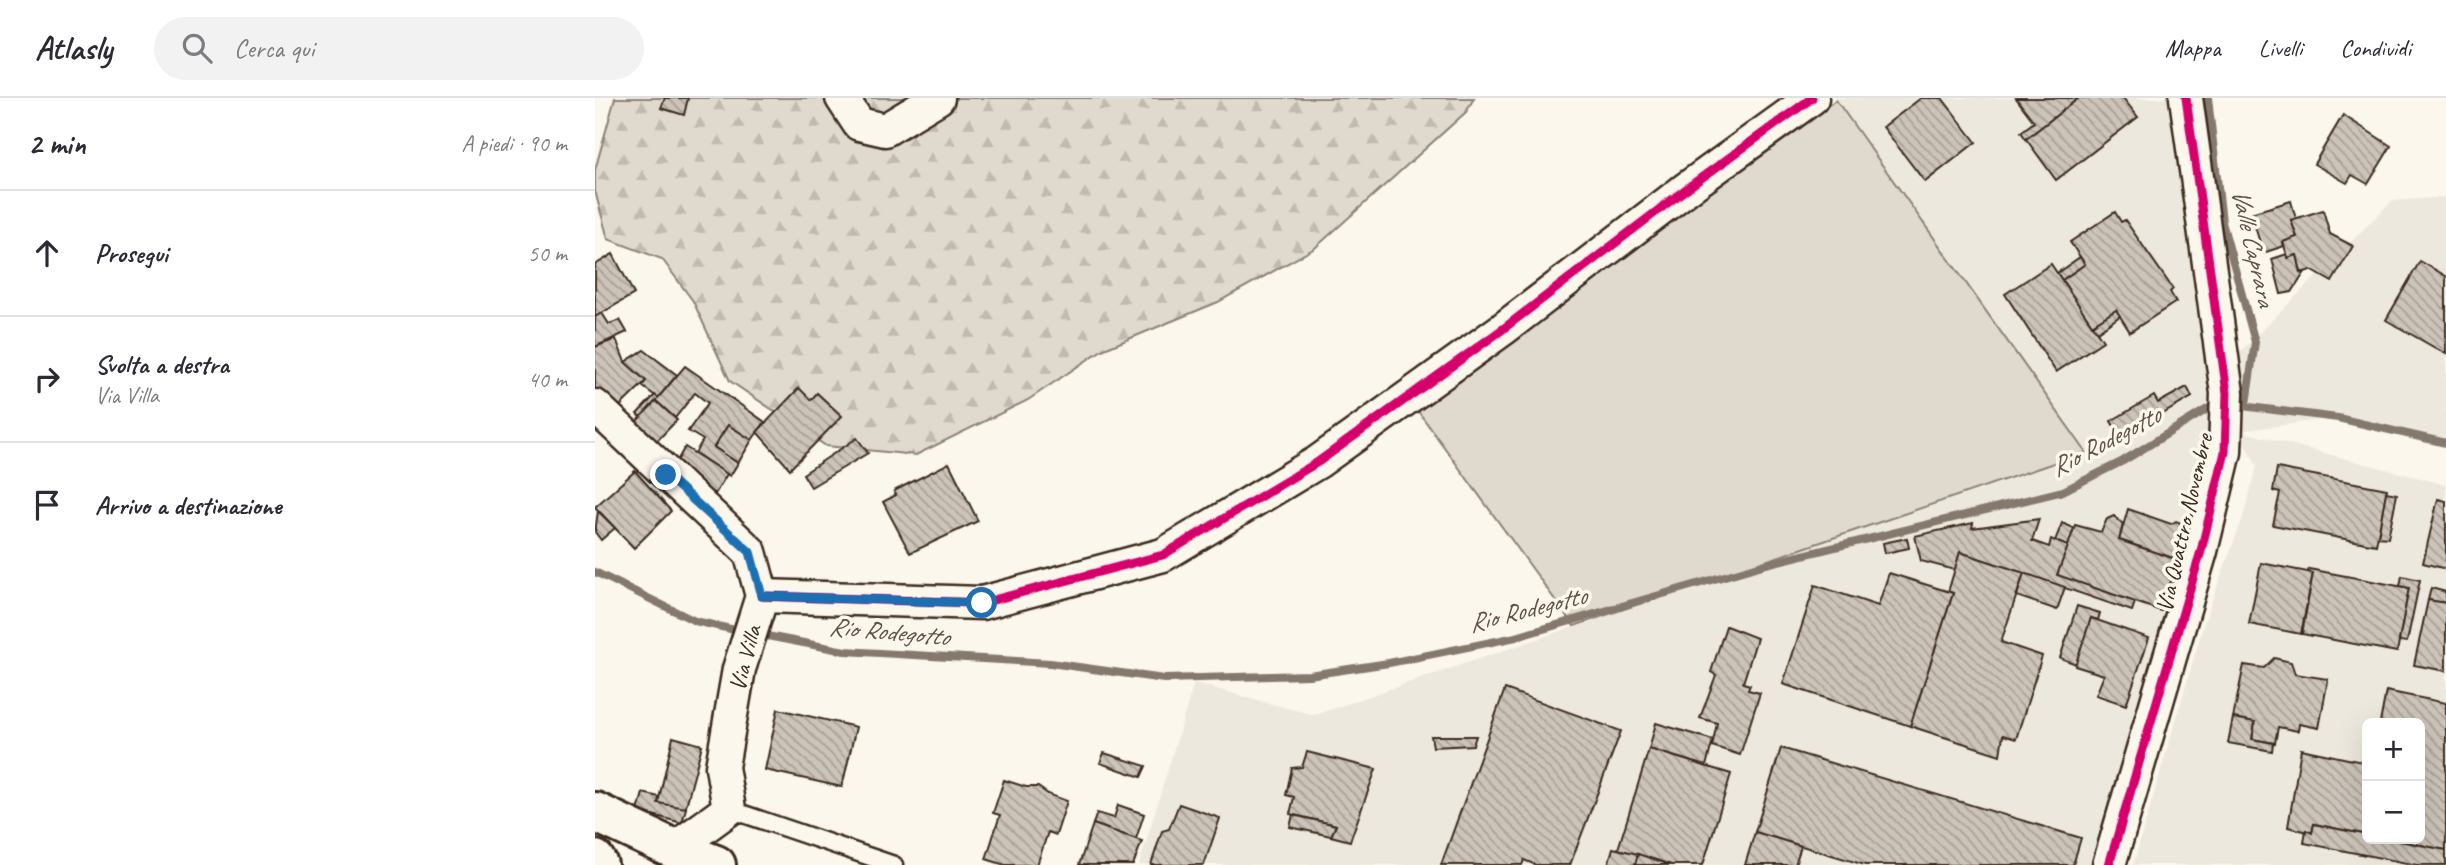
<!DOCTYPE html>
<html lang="it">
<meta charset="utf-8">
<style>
:root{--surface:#fff;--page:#f2f2f3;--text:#2b2b33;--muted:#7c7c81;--line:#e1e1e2}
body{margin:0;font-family:Caveat,sans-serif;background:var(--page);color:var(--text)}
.controls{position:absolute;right:21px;bottom:21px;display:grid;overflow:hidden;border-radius:10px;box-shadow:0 7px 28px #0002}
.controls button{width:63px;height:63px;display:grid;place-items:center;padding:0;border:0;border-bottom:2px solid var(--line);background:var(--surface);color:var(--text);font:35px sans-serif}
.stop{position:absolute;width:21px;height:21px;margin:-16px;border:5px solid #1f6fb2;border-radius:50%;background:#fff}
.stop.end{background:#1f6fb2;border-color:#fff;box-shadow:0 2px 7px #0008}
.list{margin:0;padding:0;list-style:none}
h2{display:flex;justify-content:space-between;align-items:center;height:91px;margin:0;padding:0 28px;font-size:30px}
h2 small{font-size:23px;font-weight:400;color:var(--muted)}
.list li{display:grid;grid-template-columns:46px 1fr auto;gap:21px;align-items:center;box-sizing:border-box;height:126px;padding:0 28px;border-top:2px solid var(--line)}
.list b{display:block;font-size:26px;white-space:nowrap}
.list p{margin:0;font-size:23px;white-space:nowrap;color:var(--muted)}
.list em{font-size:23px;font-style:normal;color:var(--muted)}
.icon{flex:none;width:38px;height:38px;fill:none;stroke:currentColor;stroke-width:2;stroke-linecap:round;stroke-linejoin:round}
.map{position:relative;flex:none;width:1851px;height:767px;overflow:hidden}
header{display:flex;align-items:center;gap:42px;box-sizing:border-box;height:98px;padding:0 35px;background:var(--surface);border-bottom:2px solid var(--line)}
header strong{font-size:33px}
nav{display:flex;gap:38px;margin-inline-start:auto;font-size:24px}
.search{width:490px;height:63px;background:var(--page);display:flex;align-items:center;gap:18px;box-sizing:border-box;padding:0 24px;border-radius:38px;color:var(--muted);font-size:26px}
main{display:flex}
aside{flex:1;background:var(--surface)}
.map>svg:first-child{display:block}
.built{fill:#ede8dd;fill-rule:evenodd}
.green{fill:#dfd9ce;stroke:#8d8276;stroke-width:2}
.forest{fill:url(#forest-firs);stroke:#8d8276;stroke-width:2}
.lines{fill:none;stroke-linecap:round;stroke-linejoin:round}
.stream{stroke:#85796d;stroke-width:8}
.building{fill:url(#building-back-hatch);stroke:#3b2a1e;stroke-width:2}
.lane-casing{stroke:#3b2a1e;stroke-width:21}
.street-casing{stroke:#3b2a1e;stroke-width:37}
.secondary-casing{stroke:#3b2a1e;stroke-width:44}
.lane{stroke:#fbf7ec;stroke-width:16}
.street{stroke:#fbf7ec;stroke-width:32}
.secondary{stroke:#fbf7ec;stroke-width:38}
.cycleway-casing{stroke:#fbf7ec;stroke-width:13}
.cycleway{stroke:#d6006c;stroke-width:9}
.route{stroke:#1f6fb2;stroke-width:9}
.labels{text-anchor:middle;stroke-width:7;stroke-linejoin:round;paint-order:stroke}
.street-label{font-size:24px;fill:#3b2a1e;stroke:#fbf7ec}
.water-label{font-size:26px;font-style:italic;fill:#605246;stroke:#fbf7ec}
</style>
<header>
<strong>Atlasly</strong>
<div class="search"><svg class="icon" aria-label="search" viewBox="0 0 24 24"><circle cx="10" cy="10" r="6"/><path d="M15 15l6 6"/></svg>Cerca qui</div>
<nav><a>Mappa</a><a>Livelli</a><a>Condividi</a></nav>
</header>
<main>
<aside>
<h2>2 min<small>A piedi · 90 m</small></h2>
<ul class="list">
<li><svg class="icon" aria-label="ahead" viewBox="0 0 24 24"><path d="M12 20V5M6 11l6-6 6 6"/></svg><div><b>Prosegui</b></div><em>50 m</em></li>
<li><svg class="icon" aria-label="right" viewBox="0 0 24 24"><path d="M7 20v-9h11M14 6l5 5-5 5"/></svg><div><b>Svolta a destra</b><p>Via Villa</p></div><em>40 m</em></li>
<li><svg class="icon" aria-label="arrive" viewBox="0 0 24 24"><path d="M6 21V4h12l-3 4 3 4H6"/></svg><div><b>Arrivo a destinazione</b></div></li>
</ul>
</aside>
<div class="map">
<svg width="1851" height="767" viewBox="0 0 1851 767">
<defs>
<pattern id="forest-firs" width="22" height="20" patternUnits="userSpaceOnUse" patternTransform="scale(1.75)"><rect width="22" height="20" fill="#dfd9ce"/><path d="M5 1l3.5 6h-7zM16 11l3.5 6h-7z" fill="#c0bab0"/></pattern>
<pattern id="building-back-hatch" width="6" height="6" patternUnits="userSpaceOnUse" patternTransform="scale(1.75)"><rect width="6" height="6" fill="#ccc4b9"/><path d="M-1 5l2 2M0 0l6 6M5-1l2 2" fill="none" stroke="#a79f96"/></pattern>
</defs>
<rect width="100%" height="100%" fill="#fbf7ec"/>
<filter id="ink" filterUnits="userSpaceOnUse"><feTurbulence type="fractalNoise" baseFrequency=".0143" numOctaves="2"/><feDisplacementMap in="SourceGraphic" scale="14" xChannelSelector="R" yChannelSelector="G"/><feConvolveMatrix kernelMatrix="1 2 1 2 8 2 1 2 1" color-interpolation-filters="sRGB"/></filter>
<g filter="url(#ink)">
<!-- built -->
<path class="built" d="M 1243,0 L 1592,0 L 1634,265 L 1797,103 L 1851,99 L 1851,345 L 1747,319 L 1645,333 L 1851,387 L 1851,767 L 1538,767 L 1611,519 L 1648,419 L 1662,368 L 1643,333 L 1609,406 L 1572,506 L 1495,767 L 544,767 L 599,585 L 719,617 L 1491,354 L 1241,2 ZM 1772,625 L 1825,625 L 1825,741 L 1772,741 Z"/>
<!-- green -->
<polygon class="green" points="1241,2 1491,354 979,528 820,309 908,231"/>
<!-- forest -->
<polygon class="forest" points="20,0 879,0 871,14 720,150 623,204 507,252 433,302 321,357 231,348 135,283 98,203 67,161 13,141 0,93 0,72"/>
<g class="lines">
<!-- stream -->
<g class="stream">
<polyline points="1613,0 1627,124 1660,244 1651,306"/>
<polyline points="1639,307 1743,320 1851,345"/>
<polyline points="0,474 100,523 149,534"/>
<polyline points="162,536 250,553 455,565 569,581 714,577 794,565 921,539 1171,466 1468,393 1528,363 1614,310 1626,308"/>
</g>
</g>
<!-- building -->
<g class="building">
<polygon points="70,0 93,0 89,17 66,10"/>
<polygon points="1326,0 1347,0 1381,44 1330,84 1288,29"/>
<polygon points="1421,0 1484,0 1431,41 1426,34 1439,24"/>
<polygon points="1484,0 1528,0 1543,19 1461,82 1431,41"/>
<polygon points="1748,17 1796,48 1773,86 1757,77 1752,85 1719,66"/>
<polygon points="1696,103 1701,121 1696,122 1702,139 1688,144 1689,148 1668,155 1656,115"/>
<polygon points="1728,112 1735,136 1758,148 1737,184 1716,172 1706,175 1702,157 1693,160 1688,144 1702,139 1696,122"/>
<polygon points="1520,114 1526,124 1530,122 1578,191 1575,194 1581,204 1535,234 1521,212 1497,227 1467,182 1490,166 1475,144"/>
<polygon points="18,156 39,196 0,219 0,167"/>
<polygon points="1692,156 1693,160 1702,157 1706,175 1710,174 1697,194 1686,196 1677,161"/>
<polygon points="1485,159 1490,166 1467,182 1462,175"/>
<polygon points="1825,163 1851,178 1851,256 1791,222"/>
<polygon points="1456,166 1508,243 1461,274 1410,196"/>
<polygon points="1521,212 1525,218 1502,234 1497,227"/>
<polygon points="7,215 14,226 25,222 32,234 0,249 0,219"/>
<polygon points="21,241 30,264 51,283 17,316 0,297 0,249"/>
<polygon points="49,252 82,277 63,300 47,288 51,283 30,264"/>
<polygon points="90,268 170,324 157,342 133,327 119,349 143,365 135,378 100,355 108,342 93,333 113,305 100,295 80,320 61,303 46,320 42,316 60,297 63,300"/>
<polygon points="1592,289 1597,299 1526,340 1516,323 1559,298 1563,305"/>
<polygon points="204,290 216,302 222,295 247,318 195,371 162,334"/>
<polygon points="61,303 82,322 57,348 36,329"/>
<polygon points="133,327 157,342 143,365 119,349"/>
<polygon points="262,340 273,355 216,389 208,376"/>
<polygon points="90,349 132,376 120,396 78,370"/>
<polygon points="354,365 383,423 315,455 288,404 301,397 299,393"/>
<polygon points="1682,370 1792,391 1781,447 1678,427 1685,395 1678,393"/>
<polygon points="40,373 76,413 39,450 0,409"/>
<polygon points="1791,394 1802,396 1793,440 1783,439"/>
<polygon points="1843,401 1851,403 1851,471 1828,465"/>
<polygon points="1533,411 1576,426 1581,423 1588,426 1590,433 1581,461 1524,442"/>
<polygon points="3,413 20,430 6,442 0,434"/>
<polygon points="1519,418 1528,426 1524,442 1583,462 1566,513 1462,477 1480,427 1506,434 1512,421"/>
<polygon points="1444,421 1437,443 1454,449 1456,441 1473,448 1462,477 1540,504 1537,513 1365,454 1360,472 1326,463 1320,438 1378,425 1377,430"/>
<polygon points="1467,425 1479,430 1473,448 1460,443"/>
<polygon points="1312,440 1314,450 1290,455 1288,445"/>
<polygon points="1365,454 1429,475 1406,544 1447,558 1421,641 1408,637 1405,657 1315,628 1358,495 1353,494"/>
<polygon points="1666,465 1718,475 1706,536 1654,526"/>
<polygon points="1714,471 1814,490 1802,554 1707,536 1718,475 1713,474"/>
<polygon points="1294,475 1358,495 1315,628 1188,586 1220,487 1283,508"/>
<polygon points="1429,475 1470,489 1462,512 1422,498"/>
<polygon points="1807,478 1825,482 1812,544 1804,543 1814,490 1805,488"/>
<polygon points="1836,490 1851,494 1851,505 1833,502"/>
<polygon points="1833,502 1851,505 1851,573 1819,567"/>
<polygon points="1482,508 1505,515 1503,522 1496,520 1481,566 1465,560"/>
<polygon points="1496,520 1554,540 1531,607 1501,597 1509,577 1480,568"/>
<polygon points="1131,528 1162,540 1148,585 1155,587 1153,592 1165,595 1145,657 1117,648 1122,625 1105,620 1121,577 1116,574"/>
<polygon points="1679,560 1696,564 1700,576 1733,581 1724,630 1704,626 1703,633 1683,629 1680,645 1657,641 1660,624 1638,620 1649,567 1669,570"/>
<polygon points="910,591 1026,633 975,767 941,767 929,762 927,767 846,767"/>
<polygon points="1791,593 1851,605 1851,752 1794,741 1825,741 1825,625 1785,625"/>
<polygon points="183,611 261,629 247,689 170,672"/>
<polygon points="1638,620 1660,624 1657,641 1678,645 1677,653 1633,645"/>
<polygon points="1061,625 1118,642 1111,668 1054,651"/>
<polygon points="836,638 881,638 878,647 838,649"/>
<polygon points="78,639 107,647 90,712 63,705"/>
<polygon points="1186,650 1486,740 1478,767 1270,767 1160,734"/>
<polygon points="1054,651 1136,676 1108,767 1076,767 1023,751"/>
<polygon points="1706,651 1772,665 1772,737 1719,726 1717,735 1693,729"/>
<polygon points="712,654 781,671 755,743 736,738 741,727 695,716 699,699 691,697 697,670 707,669"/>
<polygon points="509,655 551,668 546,679 505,665"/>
<polygon points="409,682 431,689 443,689 453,696 472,703 461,737 453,734 442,767 410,767 391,761 405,717 398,715"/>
<polygon points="48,695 64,699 63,705 91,710 87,725 43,713"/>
<polygon points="584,706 625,720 609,767 556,767 567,733 574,731"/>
<polygon points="523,707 549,716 541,741 498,726 502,715 519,720"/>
<polygon points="698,717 741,727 736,738 695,729"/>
<polygon points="498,726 547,743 538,767 484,767"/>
<polygon points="1719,726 1772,737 1772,741 1794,741 1851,752 1851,767 1822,767 1709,745 1711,732 1717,735"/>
<polygon points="1160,734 1206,748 1200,767 1150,767"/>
<polygon points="1018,750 1043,756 1040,767 1013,767"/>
<polygon points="1043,756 1076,767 1040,767"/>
</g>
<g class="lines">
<!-- lane casing -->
<g class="lane-casing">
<polyline id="lane" points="134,711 299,767"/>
</g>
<!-- street casing -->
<g class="street-casing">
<g id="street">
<polyline points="247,0 264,26 290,32 343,0"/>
<polyline points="0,308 155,454 167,498 144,571 127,669 134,711 79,751"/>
<polyline points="167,498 387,505 568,457 723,364 908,231 1091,91 1217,0"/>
<polyline points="1514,767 1606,453 1630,354 1632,295 1591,0"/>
</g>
</g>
<!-- secondary casing -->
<g class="secondary-casing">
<g id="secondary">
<polyline points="0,714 79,751 121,767"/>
<polyline points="0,762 3,767"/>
</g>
</g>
<!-- lane -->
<use href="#lane" class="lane"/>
<!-- street -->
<use href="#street" class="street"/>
<!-- secondary -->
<use href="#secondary" class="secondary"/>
<!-- cycleway casing -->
<g class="cycleway-casing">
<g id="cycleway">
<polyline points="167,498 387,505 568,457 723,364 908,231 1091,91 1217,0"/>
<polyline points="1514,767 1606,453 1630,354 1632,295 1591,0"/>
</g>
</g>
<!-- cycleway -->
<use href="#cycleway" class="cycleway"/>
</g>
</g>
<g class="lines" filter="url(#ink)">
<!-- route -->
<polyline class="route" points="71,377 155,454 167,498 387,505"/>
</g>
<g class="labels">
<!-- street labels -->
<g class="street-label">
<text transform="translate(1589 425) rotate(-77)" y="8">Via Quattro Novembre</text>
<text transform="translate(150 560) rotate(-75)" y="8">Via Villa</text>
</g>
<!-- water labels -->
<g class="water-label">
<text transform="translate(1659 149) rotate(77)" y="9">Valle Caprara</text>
<text transform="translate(1510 343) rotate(-28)" y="9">Rio Rodegotto</text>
<text transform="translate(932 511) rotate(-14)" y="9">Rio Rodegotto</text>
<text transform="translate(294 533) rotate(5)" y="9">Rio Rodegotto</text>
</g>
</g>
</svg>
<div class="controls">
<button>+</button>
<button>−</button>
</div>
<div class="stop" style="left:387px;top:505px"></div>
<div class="stop end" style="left:71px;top:377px"></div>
</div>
</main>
